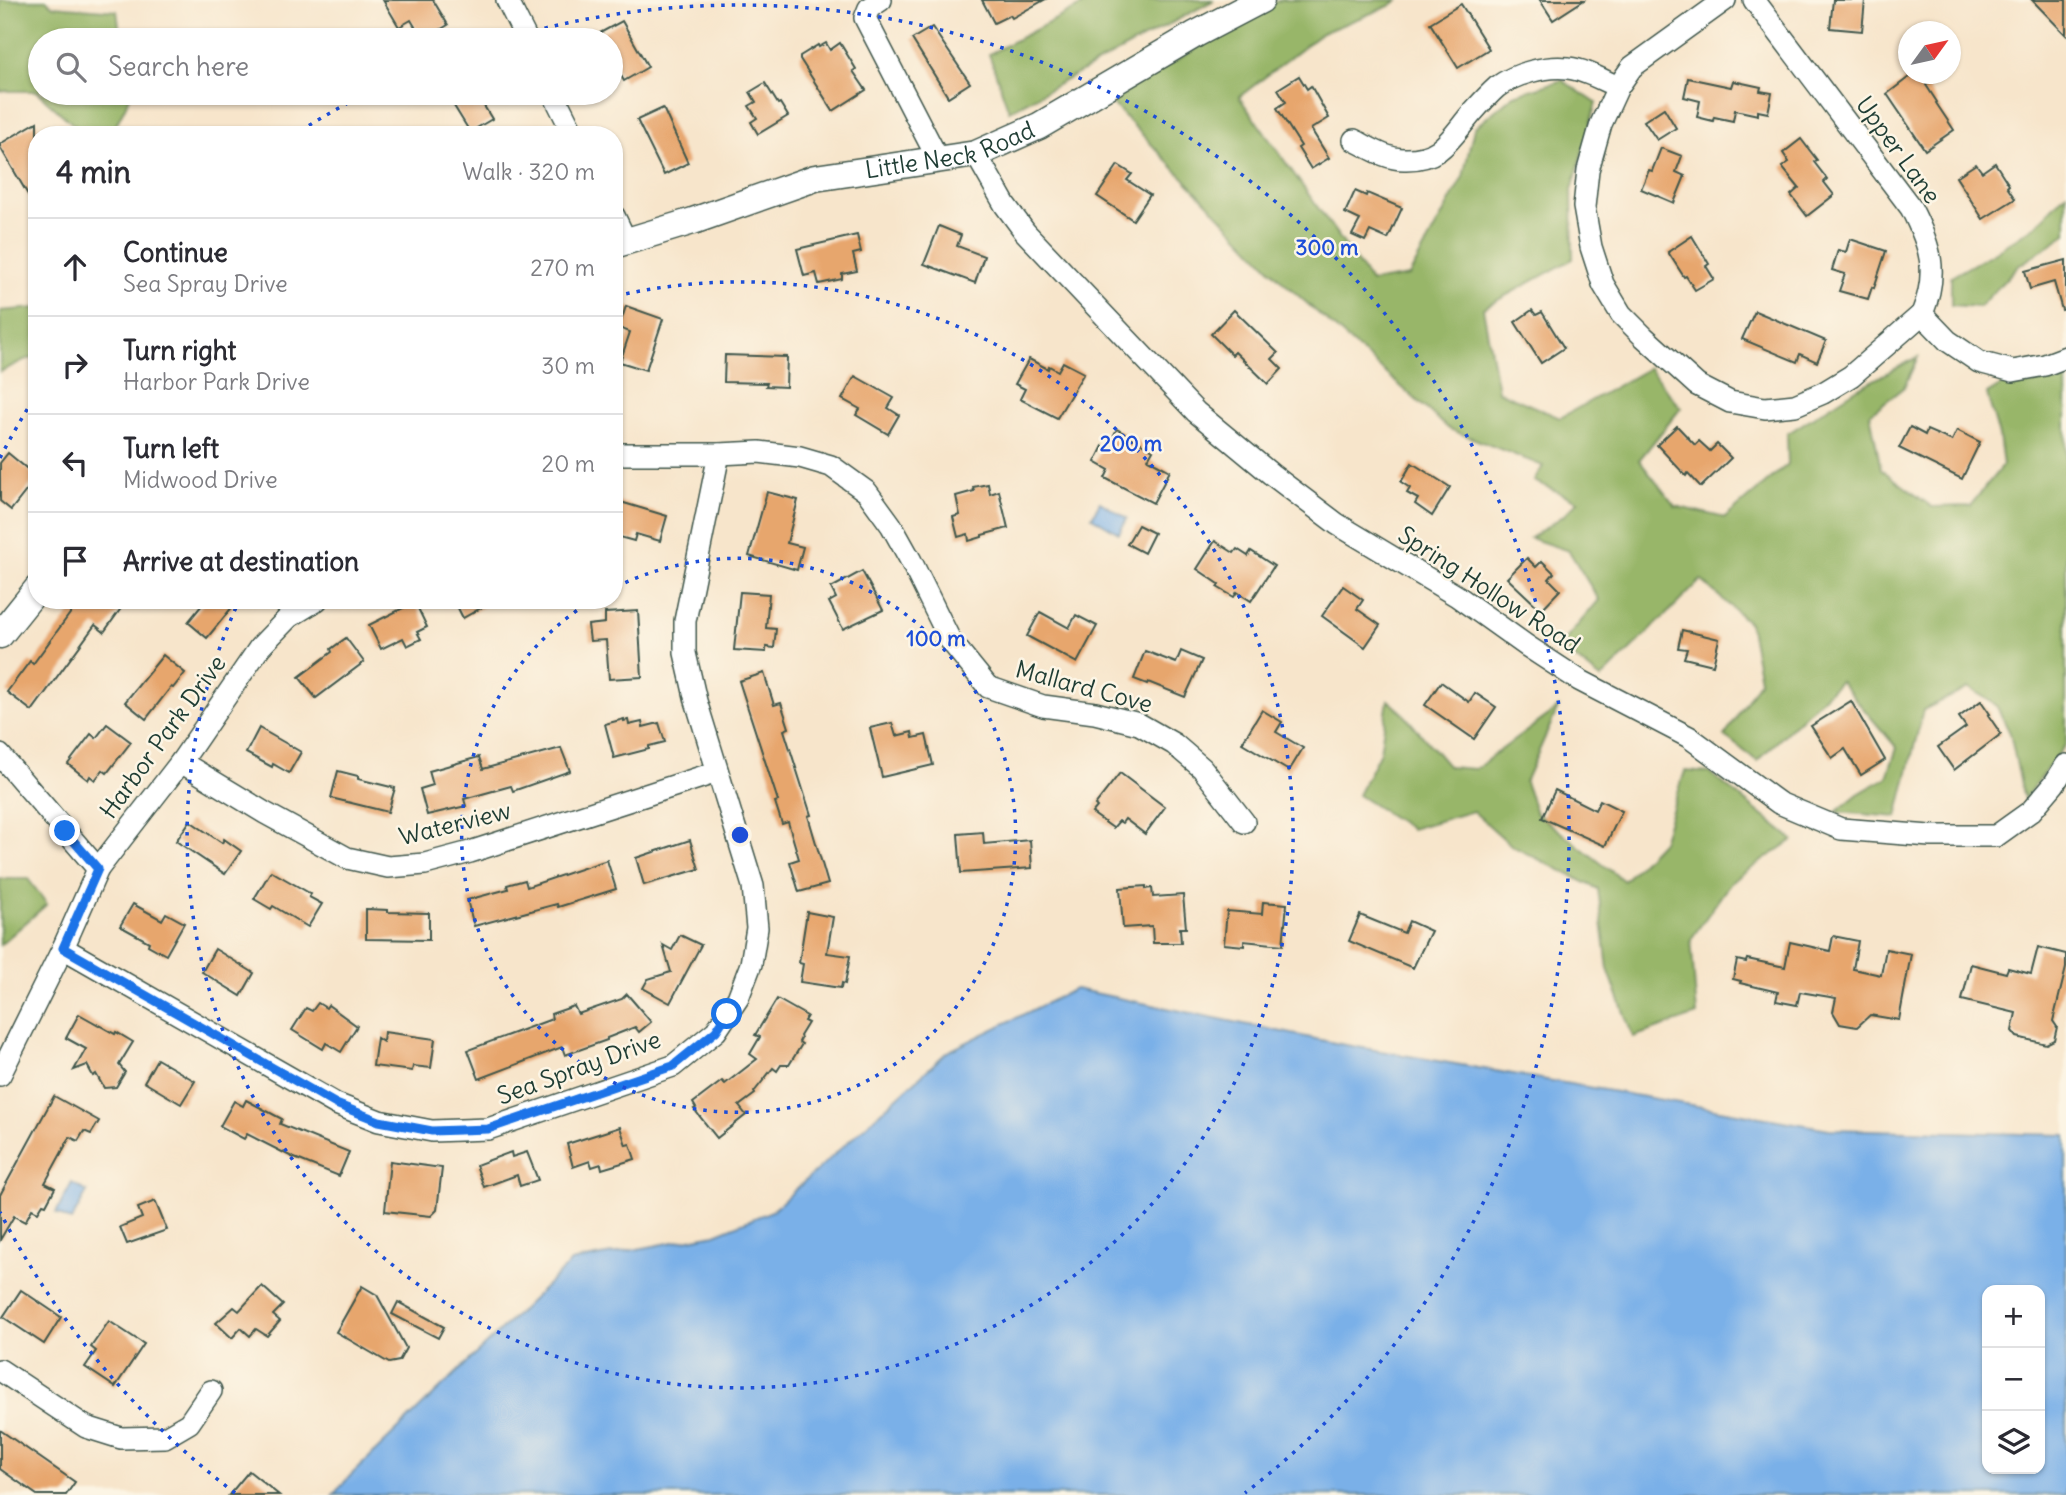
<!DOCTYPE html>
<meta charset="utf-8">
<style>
:root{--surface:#fff;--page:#f7f7f7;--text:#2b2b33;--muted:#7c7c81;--line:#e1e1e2}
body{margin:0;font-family:Delius,sans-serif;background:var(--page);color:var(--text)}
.controls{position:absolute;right:21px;bottom:21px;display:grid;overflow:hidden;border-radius:14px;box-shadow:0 2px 5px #0004}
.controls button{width:63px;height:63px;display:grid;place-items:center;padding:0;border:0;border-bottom:2px solid var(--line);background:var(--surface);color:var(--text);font:35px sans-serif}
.compass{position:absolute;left:1898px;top:21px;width:63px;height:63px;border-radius:50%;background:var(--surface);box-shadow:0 2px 5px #0004;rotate:57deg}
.stop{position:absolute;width:21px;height:21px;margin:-16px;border:5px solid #1a73e8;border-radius:50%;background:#fff}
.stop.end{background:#1a73e8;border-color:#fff;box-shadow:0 2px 7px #0008}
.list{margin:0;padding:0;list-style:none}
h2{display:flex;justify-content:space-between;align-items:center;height:91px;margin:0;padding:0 28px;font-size:30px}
h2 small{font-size:23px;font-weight:400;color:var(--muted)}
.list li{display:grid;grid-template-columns:46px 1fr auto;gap:21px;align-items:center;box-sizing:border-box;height:98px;padding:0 28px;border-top:2px solid var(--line)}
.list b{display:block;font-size:26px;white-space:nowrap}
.list p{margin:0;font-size:23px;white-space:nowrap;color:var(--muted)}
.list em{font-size:23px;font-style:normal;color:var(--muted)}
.icon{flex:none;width:38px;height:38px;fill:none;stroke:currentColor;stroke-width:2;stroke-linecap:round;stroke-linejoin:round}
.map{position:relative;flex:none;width:2066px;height:1495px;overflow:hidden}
.search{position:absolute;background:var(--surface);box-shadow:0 2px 5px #0004;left:28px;top:28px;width:595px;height:77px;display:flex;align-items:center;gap:18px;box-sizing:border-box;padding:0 24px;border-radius:38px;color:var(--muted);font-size:26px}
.panel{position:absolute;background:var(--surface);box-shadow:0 2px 5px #0004;left:28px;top:126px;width:595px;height:483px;border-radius:28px}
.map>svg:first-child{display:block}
.forest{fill:#98b669;stroke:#5c7a4e;stroke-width:2}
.water{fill:#7ab0e8;stroke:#4c768e;stroke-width:2;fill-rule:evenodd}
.building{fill:#e7a66d}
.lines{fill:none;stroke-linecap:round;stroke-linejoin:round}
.minor-casing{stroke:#3f564b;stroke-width:24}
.tertiary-casing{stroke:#3f564b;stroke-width:29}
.minor{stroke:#fff;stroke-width:21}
.tertiary{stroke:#fff;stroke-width:26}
.route{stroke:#1a73e8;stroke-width:9}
.ring{fill:none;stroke:#1d4ed8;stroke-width:3.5;stroke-dasharray:3.5 7}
.labels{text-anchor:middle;stroke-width:5;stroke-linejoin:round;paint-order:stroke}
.street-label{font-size:24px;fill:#1f3d34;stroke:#fcf5e5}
.centre{fill:#1d4ed8;stroke:#fcf5e5;stroke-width:3.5}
.ring-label{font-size:21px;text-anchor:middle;font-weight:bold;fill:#1d4ed8;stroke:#fcf5e5;stroke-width:5;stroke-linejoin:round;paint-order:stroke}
</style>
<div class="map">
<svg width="2066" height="1495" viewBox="0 0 2066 1495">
<rect width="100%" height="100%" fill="#fcf5e5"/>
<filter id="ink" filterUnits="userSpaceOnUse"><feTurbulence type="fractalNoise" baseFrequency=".0143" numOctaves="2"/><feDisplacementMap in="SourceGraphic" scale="14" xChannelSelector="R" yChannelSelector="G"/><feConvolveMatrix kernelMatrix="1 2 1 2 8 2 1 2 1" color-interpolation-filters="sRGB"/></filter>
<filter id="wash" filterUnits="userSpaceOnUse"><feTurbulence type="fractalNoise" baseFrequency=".00686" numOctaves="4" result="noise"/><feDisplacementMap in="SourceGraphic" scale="28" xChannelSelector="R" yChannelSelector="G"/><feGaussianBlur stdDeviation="1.57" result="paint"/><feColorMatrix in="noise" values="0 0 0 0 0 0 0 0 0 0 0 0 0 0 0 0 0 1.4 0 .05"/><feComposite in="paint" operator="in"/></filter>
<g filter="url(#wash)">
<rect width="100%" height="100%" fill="#f7e5cb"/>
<!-- forest -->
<g class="forest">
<polygon points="0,0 46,0 53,6 117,11 120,33 124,40 40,40 40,93 132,93 111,135 85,135 36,91 0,91"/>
<polygon points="1092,0 1214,0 1009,111 989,54"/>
<polygon points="1282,0 1398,0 1389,6 1322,33 1239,97 1371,282 1409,276 1463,177 1474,128 1514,95 1562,80 1596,103 1572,190 1573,259 1483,308 1498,391 1560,418 1649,368 1681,408 1639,460 1675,506 1725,518 1788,464 1787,434 1858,388 1918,357 1904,387 1870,414 1881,469 1932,507 1970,506 2003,465 1999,436 1987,394 2002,385 2033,384 2066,369 2066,744 2024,799 2010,733 1996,705 1969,688 1923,710 1897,817 1836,812 1858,794 1887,777 1897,748 1840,681 1757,761 1725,736 1760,680 1749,623 1701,580 1601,679 1560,646 1599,600 1569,551 1530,538 1563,516 1578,501 1534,481 1543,466 1449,429 1283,282 1109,100 1275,2"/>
<polygon points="2066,193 2066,234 2017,267 1979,307 1951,305 1951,277 1995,252 2036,225"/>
<polygon points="36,308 37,357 24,360 0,372 0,311"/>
<polygon points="1388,700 1401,711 1449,767 1475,769 1558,708 1525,782 1536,813 1624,881 1662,841 1685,771 1710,773 1793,840 1731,882 1691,939 1697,1015 1633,1037 1608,969 1598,889 1512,846 1473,811 1411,829 1358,795 1380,752"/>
<polygon points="0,879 28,879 47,904 0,945"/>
</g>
<!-- water -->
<g class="water">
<polygon points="1100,502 1127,518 1119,533 1092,517"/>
<path d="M 1075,989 L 1340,1044 L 1829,1129 L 2066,1135 L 2066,1495 L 333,1495 L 350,1476 L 571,1262 L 715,1234 L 772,1211 L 947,1052 ZM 2040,1290 L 2040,1469 L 1987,1469 L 1987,1290 Z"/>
<polygon points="72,1183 87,1192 71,1221 56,1213"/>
</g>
<g id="blocks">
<!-- building -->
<g class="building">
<polygon points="383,0 433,0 448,25 423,40 411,20 399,27"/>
<polygon points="982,0 1044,0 1012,18 1010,15 994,23"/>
<polygon points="1540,0 1584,0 1553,20"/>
<polygon points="1833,0 1865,0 1862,31 1830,28"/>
<polygon points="2032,0 2066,0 2066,35"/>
<polygon points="1461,4 1489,49 1458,68 1430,23"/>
<polygon points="622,21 648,67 624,81 617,69 611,72 611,40 587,40"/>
<polygon points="932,27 970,83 948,97 912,39"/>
<polygon points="826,43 830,50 840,43 856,69 853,71 866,90 833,111 800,59 800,56 818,45 819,47"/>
<polygon points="1913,74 1922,74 1929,83 1926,85 1937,102 1936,103 1954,130 1925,150 1887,94"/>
<polygon points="1299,76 1307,89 1311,86 1329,118 1311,129 1329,158 1311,169 1298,148 1301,146 1277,108 1286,102 1278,89"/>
<polygon points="1688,78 1731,87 1733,81 1761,87 1760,91 1772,93 1768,113 1758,111 1758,115 1735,110 1733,121 1714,117 1713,121 1697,117 1700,101 1684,97"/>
<polygon points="765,83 778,104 780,103 788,116 758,134 751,122 757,118 749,106 756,102 750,92"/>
<polygon points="446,93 476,93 492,119 470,132"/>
<polygon points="663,108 688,163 664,175 637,120"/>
<polygon points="1664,108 1676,128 1657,140 1644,121"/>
<polygon points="37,122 37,210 0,147 0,144"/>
<polygon points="1801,139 1817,160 1814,162 1827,179 1824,182 1834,195 1807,216 1791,195 1799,188 1782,167 1789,162 1783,153"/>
<polygon points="1661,148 1682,156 1676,172 1685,176 1674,203 1641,189 1649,170 1652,171"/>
<polygon points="1995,163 2009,185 2007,187 2015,199 1983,219 1956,177 1976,164 1982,172"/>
<polygon points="1118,165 1132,174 1127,180 1150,195 1133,220 1097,196"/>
<polygon points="1355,191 1366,196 1367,193 1402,208 1388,239 1370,231 1365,241 1352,235 1360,220 1345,213"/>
<polygon points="939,226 961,235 957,246 984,256 975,283 924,264"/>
<polygon points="857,235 861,252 853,254 857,271 842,274 842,279 819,284 816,273 804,276 797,249"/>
<polygon points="1692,236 1709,264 1706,266 1714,279 1695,290 1686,276 1684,277 1668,252"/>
<polygon points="1850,239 1886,251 1874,288 1872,287 1868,299 1839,291 1845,274 1832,270 1838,250 1846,252"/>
<polygon points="2066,260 2066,309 2062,310 2054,282 2030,289 2025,271"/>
<polygon points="626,306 663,319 646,370 620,362 630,332 619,328"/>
<polygon points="1234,310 1278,353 1272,359 1282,369 1268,384 1235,352 1232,355 1211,334"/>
<polygon points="1532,310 1536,315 1542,312 1564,348 1541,363 1515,322"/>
<polygon points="1755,311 1826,341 1817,362 1800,354 1797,362 1742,339"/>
<polygon points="725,355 787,357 786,387 766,386 767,383 724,382"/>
<polygon points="1029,359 1048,369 1049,366 1058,371 1063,362 1084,373 1057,418 1020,399 1025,389 1015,384"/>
<polygon points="855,376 894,398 888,408 899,415 888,434 856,415 860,409 842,399"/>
<polygon points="1677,426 1695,445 1699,441 1710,451 1717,444 1731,458 1701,487 1688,473 1686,476 1657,445"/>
<polygon points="1910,427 1925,435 1927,430 1952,441 1957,430 1980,442 1962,479 1899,448"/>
<polygon points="1117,429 1153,450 1148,459 1170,471 1153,503 1105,478 1109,470 1095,462 1103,446 1107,449"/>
<polygon points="8,453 37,477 11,510 0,501 0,463"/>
<polygon points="1412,463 1450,487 1432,516 1415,504 1418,499 1407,493 1410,488 1401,482"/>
<polygon points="988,484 990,494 999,491 1008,528 982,535 982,537 969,541 968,534 958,537 953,517 960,515 956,496 974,491 973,487"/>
<polygon points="767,492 798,500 787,543 803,547 797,570 749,556"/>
<polygon points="614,500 667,516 660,541 636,534 634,541 616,536 621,521 614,519"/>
<polygon points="1138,525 1154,533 1144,553 1127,544"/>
<polygon points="1215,541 1234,553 1237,549 1248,556 1251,551 1274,566 1251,601 1237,592 1234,597 1217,587 1219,584 1197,569"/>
<polygon points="1527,558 1536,567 1542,561 1554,573 1549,579 1560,590 1541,610 1507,578"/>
<polygon points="862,571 883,610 843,629 829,602 836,598 831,588"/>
<polygon points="1343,586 1363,600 1357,609 1380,625 1365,647 1322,616"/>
<polygon points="740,592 769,594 766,628 776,629 774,648 766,647 766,652 734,650"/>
<polygon points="80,600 127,600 104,632 95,625 32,711 7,692 30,661 33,664"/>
<polygon points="206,600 238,600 207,638 188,622"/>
<polygon points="454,600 495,600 463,618"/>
<polygon points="415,602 427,627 417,632 421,639 407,646 403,638 381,649 369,625"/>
<polygon points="638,611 642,677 609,679 606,640 590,641 588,625 605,623 605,613"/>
<polygon points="1040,612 1069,628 1076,615 1097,626 1077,663 1027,636"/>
<polygon points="1682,630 1719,639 1713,665 1684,658 1687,649 1678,648"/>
<polygon points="346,638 364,662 316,698 299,677 332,652 331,649"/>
<polygon points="1145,651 1176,663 1181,651 1202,660 1185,697 1148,682 1147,684 1134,679"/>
<polygon points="163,655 185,673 173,688 171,687 146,719 125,702"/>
<polygon points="764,673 774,705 781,703 789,728 784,730 811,815 808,816 828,884 799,892 790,862 799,859 788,822 782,824 775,802 778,801 739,681"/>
<polygon points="1441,682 1469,702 1475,693 1496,707 1474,739 1425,705"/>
<polygon points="1851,701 1885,760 1861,775 1845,749 1832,758 1811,726"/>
<polygon points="1981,701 1990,714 1988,715 2001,734 1954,770 1938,747 1966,727 1959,717"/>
<polygon points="1262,710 1282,722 1276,732 1303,748 1289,771 1242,743"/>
<polygon points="624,719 624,721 628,720 629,725 642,722 643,727 659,723 665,742 649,746 649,749 614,758 605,724"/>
<polygon points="892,723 896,736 912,732 913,738 926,735 933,765 882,777 870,728"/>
<polygon points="107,724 131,742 107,773 103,770 95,780 90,776 88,780 68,764 91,734 96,738"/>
<polygon points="259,728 301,752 289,773 273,764 272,767 246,753"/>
<polygon points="561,748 570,771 513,791 511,786 464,799 466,806 427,815 420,789 433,785 429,771 479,757 483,769"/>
<polygon points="338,771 358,776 358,779 395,788 388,812 331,798"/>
<polygon points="1120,773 1165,807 1145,834 1125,819 1122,823 1119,821 1113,828 1092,813 1097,807 1095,805"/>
<polygon points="1555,790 1595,810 1600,800 1622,811 1605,846 1542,818"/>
<polygon points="190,821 222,843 224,839 241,851 225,874 176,841"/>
<polygon points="983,832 984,844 1030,840 1032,868 961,873 958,834"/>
<polygon points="690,840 699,869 644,885 636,858"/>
<polygon points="607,860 616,889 558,907 557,904 474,926 467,900 508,889 507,885 525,880 527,887"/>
<polygon points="271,871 311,894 309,897 322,904 308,927 273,906 271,909 254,899"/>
<polygon points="1146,886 1146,889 1152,888 1153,897 1183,895 1186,928 1180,928 1181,943 1153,943 1152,926 1123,928 1120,888"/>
<polygon points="1263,902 1287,904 1283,945 1244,941 1244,946 1224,944 1227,911 1262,914"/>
<polygon points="133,904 162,920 166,913 184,923 166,955 148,945 149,942 120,926"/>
<polygon points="366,909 388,910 388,912 429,913 429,940 366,939"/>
<polygon points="807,912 833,917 827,953 850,956 845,984 842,983 841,988 800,982 803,964 799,963"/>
<polygon points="1360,915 1404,933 1409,921 1431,931 1413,968 1349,941"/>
<polygon points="680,935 701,945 670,1003 643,988 648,979 671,972 663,945 672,950"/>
<polygon points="1833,936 1858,941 1853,969 1881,975 1886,949 1911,954 1899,1020 1870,1015 1857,1027 1840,1024 1833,1012 1836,998 1800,992 1797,1005 1776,1001 1778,992 1740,983 1741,981 1733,979 1737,960 1746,962 1747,959 1785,967 1790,942 1830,951"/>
<polygon points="2038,947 2066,954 2066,968 2053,1021 2057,1027 2054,1040 2046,1044 2017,1037 2012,1031 2016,1013 1962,1000 1971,964 2006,973 2008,968 2031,974"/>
<polygon points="215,949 254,973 241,996 202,972"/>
<polygon points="627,994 651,1022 639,1032 635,1027 607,1038 607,1040 565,1055 562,1047 479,1079 468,1050 552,1019 551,1014 574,1006 578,1014 622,999"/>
<polygon points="777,999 807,1016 804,1021 808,1023 800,1036 801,1038 799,1042 802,1044 789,1065 781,1065 777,1071 773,1068 754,1092 755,1094 739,1106 746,1115 717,1138 694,1109 696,1108 693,1103 722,1081 725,1084 757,1059 750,1054 760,1037 755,1035"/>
<polygon points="318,1003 326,1008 328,1005 357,1026 341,1052 326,1043 323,1049 292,1030 306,1008 312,1011"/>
<polygon points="79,1014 115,1034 116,1032 133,1042 119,1065 125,1072 116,1087 104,1088 96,1074 93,1076 87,1065 74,1070 86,1049 66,1038"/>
<polygon points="384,1032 435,1039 431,1068 413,1066 412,1071 373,1066 377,1038 383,1042"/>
<polygon points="157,1059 195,1081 181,1104 144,1082"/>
<polygon points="54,1096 99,1121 91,1134 84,1131 78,1141 70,1137 45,1183 55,1188 46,1205 43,1204 38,1212 32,1209 25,1222 14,1216 0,1240 0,1195"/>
<polygon points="246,1100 282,1119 280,1124 349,1152 339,1176 292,1157 247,1134 244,1139 220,1126 234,1101 243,1106"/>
<polygon points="620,1127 626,1145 630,1144 635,1159 602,1169 601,1164 592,1167 590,1161 573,1167 567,1144"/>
<polygon points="511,1152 512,1157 527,1152 538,1180 520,1186 517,1175 484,1187 476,1165"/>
<polygon points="390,1161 442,1168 437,1210 431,1216 385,1211"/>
<polygon points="155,1201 167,1230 127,1244 120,1227 142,1218 138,1208"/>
<polygon points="262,1286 283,1305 273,1315 280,1321 267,1336 256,1329 250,1336 241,1328 232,1338 216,1323 234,1307 239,1311"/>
<polygon points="362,1286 377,1295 406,1348 399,1361 389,1363 336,1332"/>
<polygon points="21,1290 61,1317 44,1344 3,1317"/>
<polygon points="398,1302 444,1327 438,1338 392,1314"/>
<polygon points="109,1321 144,1344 115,1387 85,1367 96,1351 91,1347"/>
<polygon points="0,1430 75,1482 66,1495 37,1495 0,1469"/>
<polygon points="249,1471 279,1495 229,1495"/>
</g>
</g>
</g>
<g filter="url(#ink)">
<use href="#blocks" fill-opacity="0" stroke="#3f564b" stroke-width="2"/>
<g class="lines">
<!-- minor casing -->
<g class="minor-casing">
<g id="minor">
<polyline points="507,0 527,40"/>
<polyline points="881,0 869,8 865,18 938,159"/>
<polyline points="1725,0 1632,67 1618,87 1601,124 1588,170 1584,207 1591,247 1603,284 1621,314 1644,337 1697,385 1730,402 1765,408 1795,405 1823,393 1851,376 1922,314"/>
<path d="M 1754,0 L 1911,208 C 1931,247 1939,272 1922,314 L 1948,341 L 1979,362 L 2013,371 L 2045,365 L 2066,357"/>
<polyline points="553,93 574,135"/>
<path d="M 1354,140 C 1370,148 1386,159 1404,159 C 1441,160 1450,139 1471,114 C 1479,105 1488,95 1497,87 C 1515,74 1546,65 1568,68 C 1586,70 1602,80 1618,87"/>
<polyline points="976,154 1005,205 1025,232 1196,412 1271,474 1337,524 1457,596 1527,646 1579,680 1689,737 1779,803 1841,829 1930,836 1996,836 2031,811 2054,784 2066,765"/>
<polyline points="614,216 626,241"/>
<polyline points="614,454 719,454 759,452 800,457 831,466 867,492 891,525 910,559 950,640 988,687 1043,706 1095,713 1139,724 1174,744 1202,768 1244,822"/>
<polyline points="0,755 98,869"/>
<polyline points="181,762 265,813 347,858 388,867 425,864 470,852 717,772"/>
<polyline points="63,948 336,1104 379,1121 432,1131 488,1129 673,1066 716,1031 738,998 751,964 757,928 753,886 696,701 685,653 685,621 719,454"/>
<polyline points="0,1075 63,948 98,869 181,762 260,647 289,617 317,600"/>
<polyline points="0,1370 86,1427 121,1438 165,1437 189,1423 211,1391"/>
</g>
</g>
<!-- tertiary casing -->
<g class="tertiary-casing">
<g id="tertiary">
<path id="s1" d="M 614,245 L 693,221 L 815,178 L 976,154 L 1039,126 L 1196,34 L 1261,0"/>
<polyline points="0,635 37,589"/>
</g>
</g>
<!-- minor -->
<use href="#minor" class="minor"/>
<!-- tertiary -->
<use href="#tertiary" class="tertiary"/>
</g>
</g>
<g class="lines" filter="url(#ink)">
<!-- route -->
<polyline class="route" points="65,831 98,869 63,948 336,1104 379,1121 432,1131 488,1129 673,1066 716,1031 727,1014"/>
</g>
<!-- distance rings -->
<g class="ring">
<path d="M616 587A277 277 0 1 1 591 601"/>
<path d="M616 296A553 553 0 1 1 239 601"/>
<path d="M235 1493A830 830 0 0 1 0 1212M0 458A830 830 0 0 1 36 395M300 131A830 830 0 0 1 363 95M504 39A830 830 0 0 1 1245 1493"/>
</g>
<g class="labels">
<!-- street labels -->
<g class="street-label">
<text dy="8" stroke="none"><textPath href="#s1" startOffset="350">Little Neck Road</textPath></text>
<text transform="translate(1898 150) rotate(54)" y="8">Upper Lane</text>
<text transform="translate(1489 590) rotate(33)" y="8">Spring Hollow Road</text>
<text transform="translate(1084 687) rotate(15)" y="8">Mallard Cove</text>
<text transform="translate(163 737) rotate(-54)" y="8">Harbor Park Drive</text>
<text transform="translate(455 824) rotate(-14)" y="8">Waterview</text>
<text transform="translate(579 1068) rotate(-20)" y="8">Sea Spray Drive</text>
</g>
</g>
<circle cx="740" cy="835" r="10" class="centre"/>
<g class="ring-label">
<text x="1327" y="255">300 m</text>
<text x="1131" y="451">200 m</text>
<text x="936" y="646">100 m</text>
</g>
</svg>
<div class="controls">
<button>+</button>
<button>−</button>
<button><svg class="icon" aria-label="layers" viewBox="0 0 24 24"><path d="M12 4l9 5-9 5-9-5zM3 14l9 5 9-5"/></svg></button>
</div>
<svg class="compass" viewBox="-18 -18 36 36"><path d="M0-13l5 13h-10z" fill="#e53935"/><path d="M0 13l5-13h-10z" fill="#7c7c81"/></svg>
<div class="stop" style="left:727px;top:1014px"></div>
<div class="stop end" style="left:65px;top:831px"></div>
<div class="search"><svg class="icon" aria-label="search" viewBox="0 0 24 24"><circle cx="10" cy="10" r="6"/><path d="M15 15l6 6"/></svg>Search here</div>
<section class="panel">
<h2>4 min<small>Walk · 320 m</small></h2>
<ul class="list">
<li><svg class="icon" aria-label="ahead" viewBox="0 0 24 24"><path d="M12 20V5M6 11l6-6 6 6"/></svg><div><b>Continue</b><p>Sea Spray Drive</p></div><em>270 m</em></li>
<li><svg class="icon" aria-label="right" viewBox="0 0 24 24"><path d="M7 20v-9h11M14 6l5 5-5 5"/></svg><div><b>Turn right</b><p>Harbor Park Drive</p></div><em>30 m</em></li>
<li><svg class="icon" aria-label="left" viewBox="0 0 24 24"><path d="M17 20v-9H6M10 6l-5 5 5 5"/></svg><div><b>Turn left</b><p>Midwood Drive</p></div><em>20 m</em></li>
<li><svg class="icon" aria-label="arrive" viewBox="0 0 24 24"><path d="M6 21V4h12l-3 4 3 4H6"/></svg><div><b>Arrive at destination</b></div></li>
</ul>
</section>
</div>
